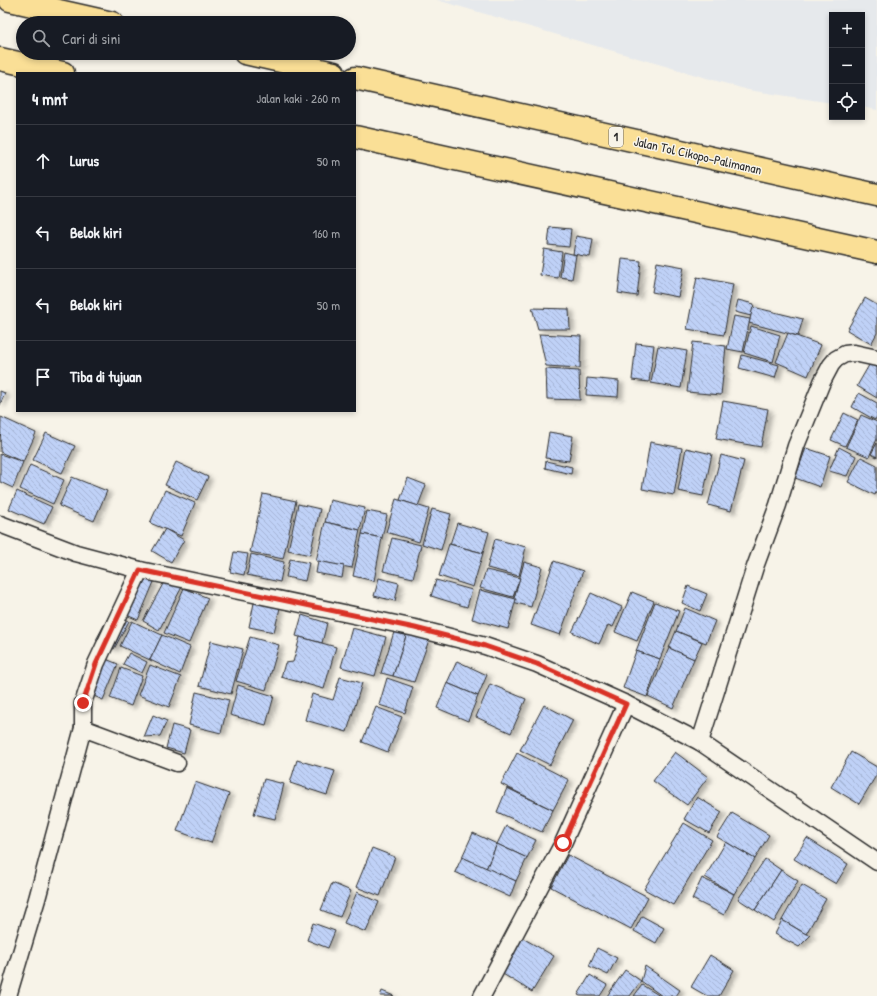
<!DOCTYPE html>
<html lang="id">
<meta charset="utf-8">
<style>
:root{--surface:#171b24;--page:#20242c;--text:#f1f3f6;--muted:#9ea1a6;--line:#363941}
body{margin:0;font-family:"Patrick Hand",sans-serif;background:var(--page);color:var(--text)}
.controls{position:absolute;right:12px;top:12px;display:grid;overflow:hidden;border-radius:0px;box-shadow:0 2px 6px #0003}
.controls button{width:36px;height:36px;display:grid;place-items:center;padding:0;border:0;border-bottom:1px solid var(--line);background:var(--surface);color:var(--text);font:20px sans-serif}
.stop{position:absolute;width:12px;height:12px;margin:-9px;border:3px solid #d93025;border-radius:50%;background:#fff}
.stop.end{background:#d93025;border-color:#fff;box-shadow:0 1px 4px #0008}
.list{margin:0;padding:0;list-style:none}
h2{display:flex;justify-content:space-between;align-items:center;height:52px;margin:0;padding:0 16px;font-size:17px}
h2 small{font-size:13px;font-weight:400;color:var(--muted)}
.list li{display:grid;grid-template-columns:26px 1fr auto;gap:12px;align-items:center;box-sizing:border-box;height:72px;padding:0 16px;border-top:1px solid var(--line)}
.list b{display:block;font-size:15px;white-space:nowrap}
.list em{font-size:13px;font-style:normal;color:var(--muted)}
.icon{flex:none;width:22px;height:22px;fill:none;stroke:currentColor;stroke-width:2;stroke-linecap:round;stroke-linejoin:round}
.map{position:relative;flex:none;width:877px;height:996px;overflow:hidden}
.search{position:absolute;background:var(--surface);box-shadow:0 2px 6px #0003;left:16px;top:16px;width:340px;height:44px;display:flex;align-items:center;gap:10px;box-sizing:border-box;padding:0 14px;border-radius:22px;color:var(--muted);font-size:15px}
.panel{position:absolute;background:var(--surface);box-shadow:0 2px 6px #0003;left:16px;top:72px;width:340px;height:340px;border-radius:0px}
.map>svg:first-child{display:block}
.built{fill:#e6e9ec}
.building{fill:url(#building-back-hatch);stroke:#2b2b2b;filter:url(#shadow)}
.lines{fill:none;stroke-linecap:round;stroke-linejoin:round}
.minor-casing{stroke:#2b2b2b;stroke-width:19}
.motorway-casing{stroke:#2b2b2b;stroke-width:25}
.minor{stroke:#f7f3e8;stroke-width:16}
.motorway{stroke:#fadf96;stroke-width:22}
.route{stroke:#d93025;stroke-width:5}
.labels{text-anchor:middle;stroke-width:3;stroke-linejoin:round;paint-order:stroke}
.shield{fill:#f7f3e8;stroke:#686764;stroke-width:1}
.shield-label{font-size:12px;font-weight:bold;fill:#2b2b2b}
.street-label{font-size:13px;fill:#2b2b2b;stroke:#f7f3e8}
</style>
<div class="map">
<svg width="877" height="996" viewBox="0 0 877 996">
<defs>
<pattern id="building-back-hatch" width="6" height="6" patternUnits="userSpaceOnUse"><rect width="6" height="6" fill="#bfd1f7"/><path d="M-1 5l2 2M0 0l6 6M5-1l2 2" fill="none" stroke="#a4b4d4"/></pattern>
<filter id="shadow"><feDropShadow dx="4.5" dy="2.5" stdDeviation="2" flood-color="#0004"/></filter>
</defs>
<rect width="100%" height="100%" fill="#f7f3e8"/>
<filter id="ink" filterUnits="userSpaceOnUse"><feTurbulence type="fractalNoise" baseFrequency=".025" numOctaves="2"/><feDisplacementMap in="SourceGraphic" scale="8" xChannelSelector="R" yChannelSelector="G"/><feConvolveMatrix kernelMatrix="1 2 1 2 8 2 1 2 1" color-interpolation-filters="sRGB"/></filter>
<g filter="url(#ink)">
<!-- built -->
<polygon class="built" points="437,0 877,0 877,110 862,107 862,15 832,15 832,103 748,90"/>
<!-- building -->
<g class="building">
<polygon points="550,227 571,229 569,247 548,245"/>
<polygon points="576,236 593,239 590,257 573,254"/>
<polygon points="544,249 562,252 558,278 540,275"/>
<polygon points="564,252 576,255 572,279 560,277"/>
<polygon points="622,259 641,261 637,296 618,293"/>
<polygon points="657,262 684,267 678,297 652,292"/>
<polygon points="697,277 733,284 724,335 687,329"/>
<polygon points="865,298 877,305 877,333 871,344 847,330"/>
<polygon points="738,300 754,304 751,316 735,312"/>
<polygon points="753,307 803,319 798,336 749,323"/>
<polygon points="532,308 569,309 570,329 538,329"/>
<polygon points="734,316 750,319 743,352 727,349"/>
<polygon points="751,326 780,335 773,362 744,353"/>
<polygon points="788,333 821,345 808,376 776,362"/>
<polygon points="539,334 581,336 580,368 546,366"/>
<polygon points="693,342 726,346 721,395 687,392"/>
<polygon points="636,343 654,345 649,382 632,380"/>
<polygon points="658,346 687,351 681,388 651,383"/>
<polygon points="742,355 779,365 775,378 739,368"/>
<polygon points="872,360 877,363 877,398 857,386"/>
<polygon points="546,369 579,371 580,400 547,399"/>
<polygon points="587,378 619,381 618,397 586,395"/>
<polygon points="0,391 5,393 0,405"/>
<polygon points="859,393 877,403 877,416 875,420 852,407"/>
<polygon points="723,401 768,409 761,447 716,439"/>
<polygon points="844,413 858,420 845,446 831,440"/>
<polygon points="861,415 877,422 877,439 869,457 846,447"/>
<polygon points="1,417 36,433 23,462 0,452"/>
<polygon points="549,432 573,436 569,461 545,458"/>
<polygon points="46,433 75,446 62,473 33,460"/>
<polygon points="650,442 682,448 674,495 642,489"/>
<polygon points="877,443 877,457 871,454"/>
<polygon points="839,447 856,456 847,476 829,471"/>
<polygon points="686,448 712,454 703,496 678,491"/>
<polygon points="806,448 830,456 820,487 795,478"/>
<polygon points="0,454 23,462 13,488 0,482"/>
<polygon points="721,455 744,461 731,511 708,505"/>
<polygon points="861,457 877,465 877,490 875,495 848,482"/>
<polygon points="546,461 572,467 571,474 545,468"/>
<polygon points="176,462 208,477 197,500 165,485"/>
<polygon points="30,465 64,480 53,504 20,489"/>
<polygon points="72,477 107,491 94,521 59,506"/>
<polygon points="408,478 426,485 418,506 400,500"/>
<polygon points="165,490 195,503 181,536 150,523"/>
<polygon points="17,491 52,507 44,524 9,509"/>
<polygon points="263,494 296,501 283,559 250,552"/>
<polygon points="396,499 429,509 419,542 386,532"/>
<polygon points="330,500 365,508 360,530 325,522"/>
<polygon points="298,504 320,509 310,555 288,550"/>
<polygon points="432,509 451,514 441,550 422,544"/>
<polygon points="367,511 387,515 382,538 362,534"/>
<polygon points="325,522 360,530 352,568 316,561"/>
<polygon points="457,523 489,532 483,553 450,544"/>
<polygon points="165,529 184,540 171,562 152,551"/>
<polygon points="362,534 382,538 374,581 353,576"/>
<polygon points="392,538 421,545 413,578 383,571"/>
<polygon points="495,539 526,547 519,576 487,568"/>
<polygon points="449,544 483,553 473,587 439,576"/>
<polygon points="234,552 248,554 244,575 230,572"/>
<polygon points="251,554 284,562 280,582 247,575"/>
<polygon points="290,559 309,563 305,581 286,577"/>
<polygon points="318,561 344,566 342,578 316,573"/>
<polygon points="554,561 583,571 560,635 531,625"/>
<polygon points="524,562 542,567 531,607 513,602"/>
<polygon points="486,570 520,578 513,597 480,588"/>
<polygon points="131,572 154,582 138,620 115,610"/>
<polygon points="379,578 399,583 395,601 374,596"/>
<polygon points="436,580 472,590 467,607 431,596"/>
<polygon points="164,582 182,587 159,630 143,621"/>
<polygon points="688,586 707,594 700,611 682,603"/>
<polygon points="184,588 208,598 189,643 164,633"/>
<polygon points="480,590 516,599 508,629 472,619"/>
<polygon points="632,592 654,601 637,641 615,632"/>
<polygon points="591,593 622,607 613,627 608,625 599,644 572,632"/>
<polygon points="655,602 679,611 660,659 636,651"/>
<polygon points="254,603 280,608 274,632 249,627"/>
<polygon points="685,608 715,621 706,643 676,631"/>
<polygon points="111,612 129,621 114,649 96,640"/>
<polygon points="302,615 327,623 322,643 296,636"/>
<polygon points="132,621 162,635 150,660 120,646"/>
<polygon points="352,628 386,637 375,676 341,667"/>
<polygon points="395,629 407,633 393,676 381,673"/>
<polygon points="676,631 702,642 694,659 669,648"/>
<polygon points="407,633 429,640 414,682 393,676"/>
<polygon points="162,635 190,647 180,674 150,660"/>
<polygon points="250,637 279,645 266,690 236,681"/>
<polygon points="300,637 336,647 324,689 281,677 285,663 293,662"/>
<polygon points="211,641 243,649 231,694 199,686"/>
<polygon points="669,648 694,659 673,708 648,696"/>
<polygon points="636,651 660,659 647,697 623,688"/>
<polygon points="129,653 147,662 142,673 123,664"/>
<polygon points="94,654 118,664 103,700 80,690"/>
<polygon points="457,661 487,675 478,696 447,683"/>
<polygon points="150,665 181,677 169,707 138,695"/>
<polygon points="121,668 142,676 131,706 110,698"/>
<polygon points="340,677 362,683 347,732 305,720 312,694 333,700"/>
<polygon points="387,678 413,687 405,713 379,705"/>
<polygon points="447,683 478,696 468,721 437,708"/>
<polygon points="490,684 526,699 511,733 476,717"/>
<polygon points="238,685 274,696 266,725 230,715"/>
<polygon points="196,692 229,700 221,733 189,725"/>
<polygon points="544,705 573,720 550,765 520,750"/>
<polygon points="376,707 402,717 388,752 362,742"/>
<polygon points="153,715 167,721 160,736 144,737"/>
<polygon points="172,725 190,730 184,753 166,748"/>
<polygon points="675,752 708,777 687,805 653,781"/>
<polygon points="851,752 877,767 877,774 859,804 831,787"/>
<polygon points="517,753 569,780 553,810 501,784"/>
<polygon points="297,760 335,771 327,795 290,783"/>
<polygon points="264,779 284,784 275,819 254,814"/>
<polygon points="195,782 229,794 211,843 177,831"/>
<polygon points="507,788 553,810 542,832 497,812"/>
<polygon points="697,797 722,812 709,833 684,819"/>
<polygon points="732,813 769,835 755,859 717,837"/>
<polygon points="684,823 712,840 673,905 644,889"/>
<polygon points="506,826 536,840 527,858 497,844"/>
<polygon points="473,833 497,844 486,869 462,857"/>
<polygon points="807,838 848,864 836,884 794,859"/>
<polygon points="726,842 755,859 734,894 705,877"/>
<polygon points="497,844 527,858 516,881 486,869"/>
<polygon points="372,848 395,857 380,896 356,887"/>
<polygon points="568,855 648,897 631,929 551,887"/>
<polygon points="462,857 516,881 510,897 455,872"/>
<polygon points="765,859 781,870 755,910 738,899"/>
<polygon points="781,870 798,881 774,922 755,910"/>
<polygon points="702,878 734,894 724,915 692,899"/>
<polygon points="332,883 351,891 340,917 321,910"/>
<polygon points="802,885 826,899 806,934 782,920"/>
<polygon points="357,892 379,902 366,932 344,923"/>
<polygon points="642,916 664,928 656,943 634,931"/>
<polygon points="782,920 806,934 811,935 799,947 775,934"/>
<polygon points="313,923 335,931 328,948 307,940"/>
<polygon points="519,936 554,956 532,992 498,971"/>
<polygon points="597,948 617,958 608,975 589,966"/>
<polygon points="710,955 734,970 719,996 707,996 691,987"/>
<polygon points="645,966 680,990 676,996 662,996 641,981"/>
<polygon points="625,970 641,981 630,996 607,996"/>
<polygon points="590,975 607,985 600,996 580,996 578,995"/>
<polygon points="642,985 660,996 634,996"/>
<polygon points="382,991 394,996 380,996"/>
</g>
<g class="lines">
<!-- minor casing -->
<g class="minor-casing">
<g id="minor">
<polyline points="0,524 76,553 140,570 415,628 485,646 537,664 626,704 700,742 877,862"/>
<polyline points="140,570 96,664 83,703 83,728 177,763"/>
<polyline points="700,742 755,567 778,505 796,446 822,382 831,365 836,359 845,354 854,353 877,358"/>
<polyline points="8,996 37,899 83,728"/>
<polyline points="482,996 563,843 626,704"/>
</g>
</g>
<!-- motorway casing -->
<g class="motorway-casing">
<g id="motorway">
<polyline points="10,0 112,23"/>
<polyline points="245,53 334,73"/>
<polyline points="0,59 63,73"/>
<polyline points="355,78 877,195"/>
<polyline points="355,137 877,252"/>
</g>
</g>
<!-- minor -->
<use href="#minor" class="minor"/>
<!-- motorway -->
<use href="#motorway" class="motorway"/>
</g>
</g>
<g class="lines" filter="url(#ink)">
<!-- route -->
<polyline class="route" points="83,703 96,664 140,570 415,628 485,646 537,664 626,704 563,843"/>
</g>
<g class="labels">
<!-- shield labels -->
<rect class="shield" x="609" y="127" width="14" height="20" rx="3"/>
<g class="shield-label">
<text x="616" y="141">1</text>
</g>
<!-- street labels -->
<g class="street-label">
<text transform="translate(698 155) rotate(13)" y="5">Jalan Tol Cikopo–Palimanan</text>
</g>
</g>
</svg>
<div class="controls">
<button>+</button>
<button>−</button>
<button><svg class="icon" aria-label="locate" viewBox="0 0 24 24"><circle cx="12" cy="12" r="6"/><path d="M12 2v4M12 18v4M2 12h4M18 12h4"/></svg></button>
</div>
<div class="stop" style="left:563px;top:843px"></div>
<div class="stop end" style="left:83px;top:703px"></div>
<div class="search"><svg class="icon" aria-label="search" viewBox="0 0 24 24"><circle cx="10" cy="10" r="6"/><path d="M15 15l6 6"/></svg>Cari di sini</div>
<section class="panel">
<h2>4 mnt<small>Jalan kaki · 260 m</small></h2>
<ul class="list">
<li><svg class="icon" aria-label="ahead" viewBox="0 0 24 24"><path d="M12 20V5M6 11l6-6 6 6"/></svg><div><b>Lurus</b></div><em>50 m</em></li>
<li><svg class="icon" aria-label="left" viewBox="0 0 24 24"><path d="M17 20v-9H6M10 6l-5 5 5 5"/></svg><div><b>Belok kiri</b></div><em>160 m</em></li>
<li><svg class="icon" aria-label="left" viewBox="0 0 24 24"><path d="M17 20v-9H6M10 6l-5 5 5 5"/></svg><div><b>Belok kiri</b></div><em>50 m</em></li>
<li><svg class="icon" aria-label="arrive" viewBox="0 0 24 24"><path d="M6 21V4h12l-3 4 3 4H6"/></svg><div><b>Tiba di tujuan</b></div></li>
</ul>
</section>
</div>
